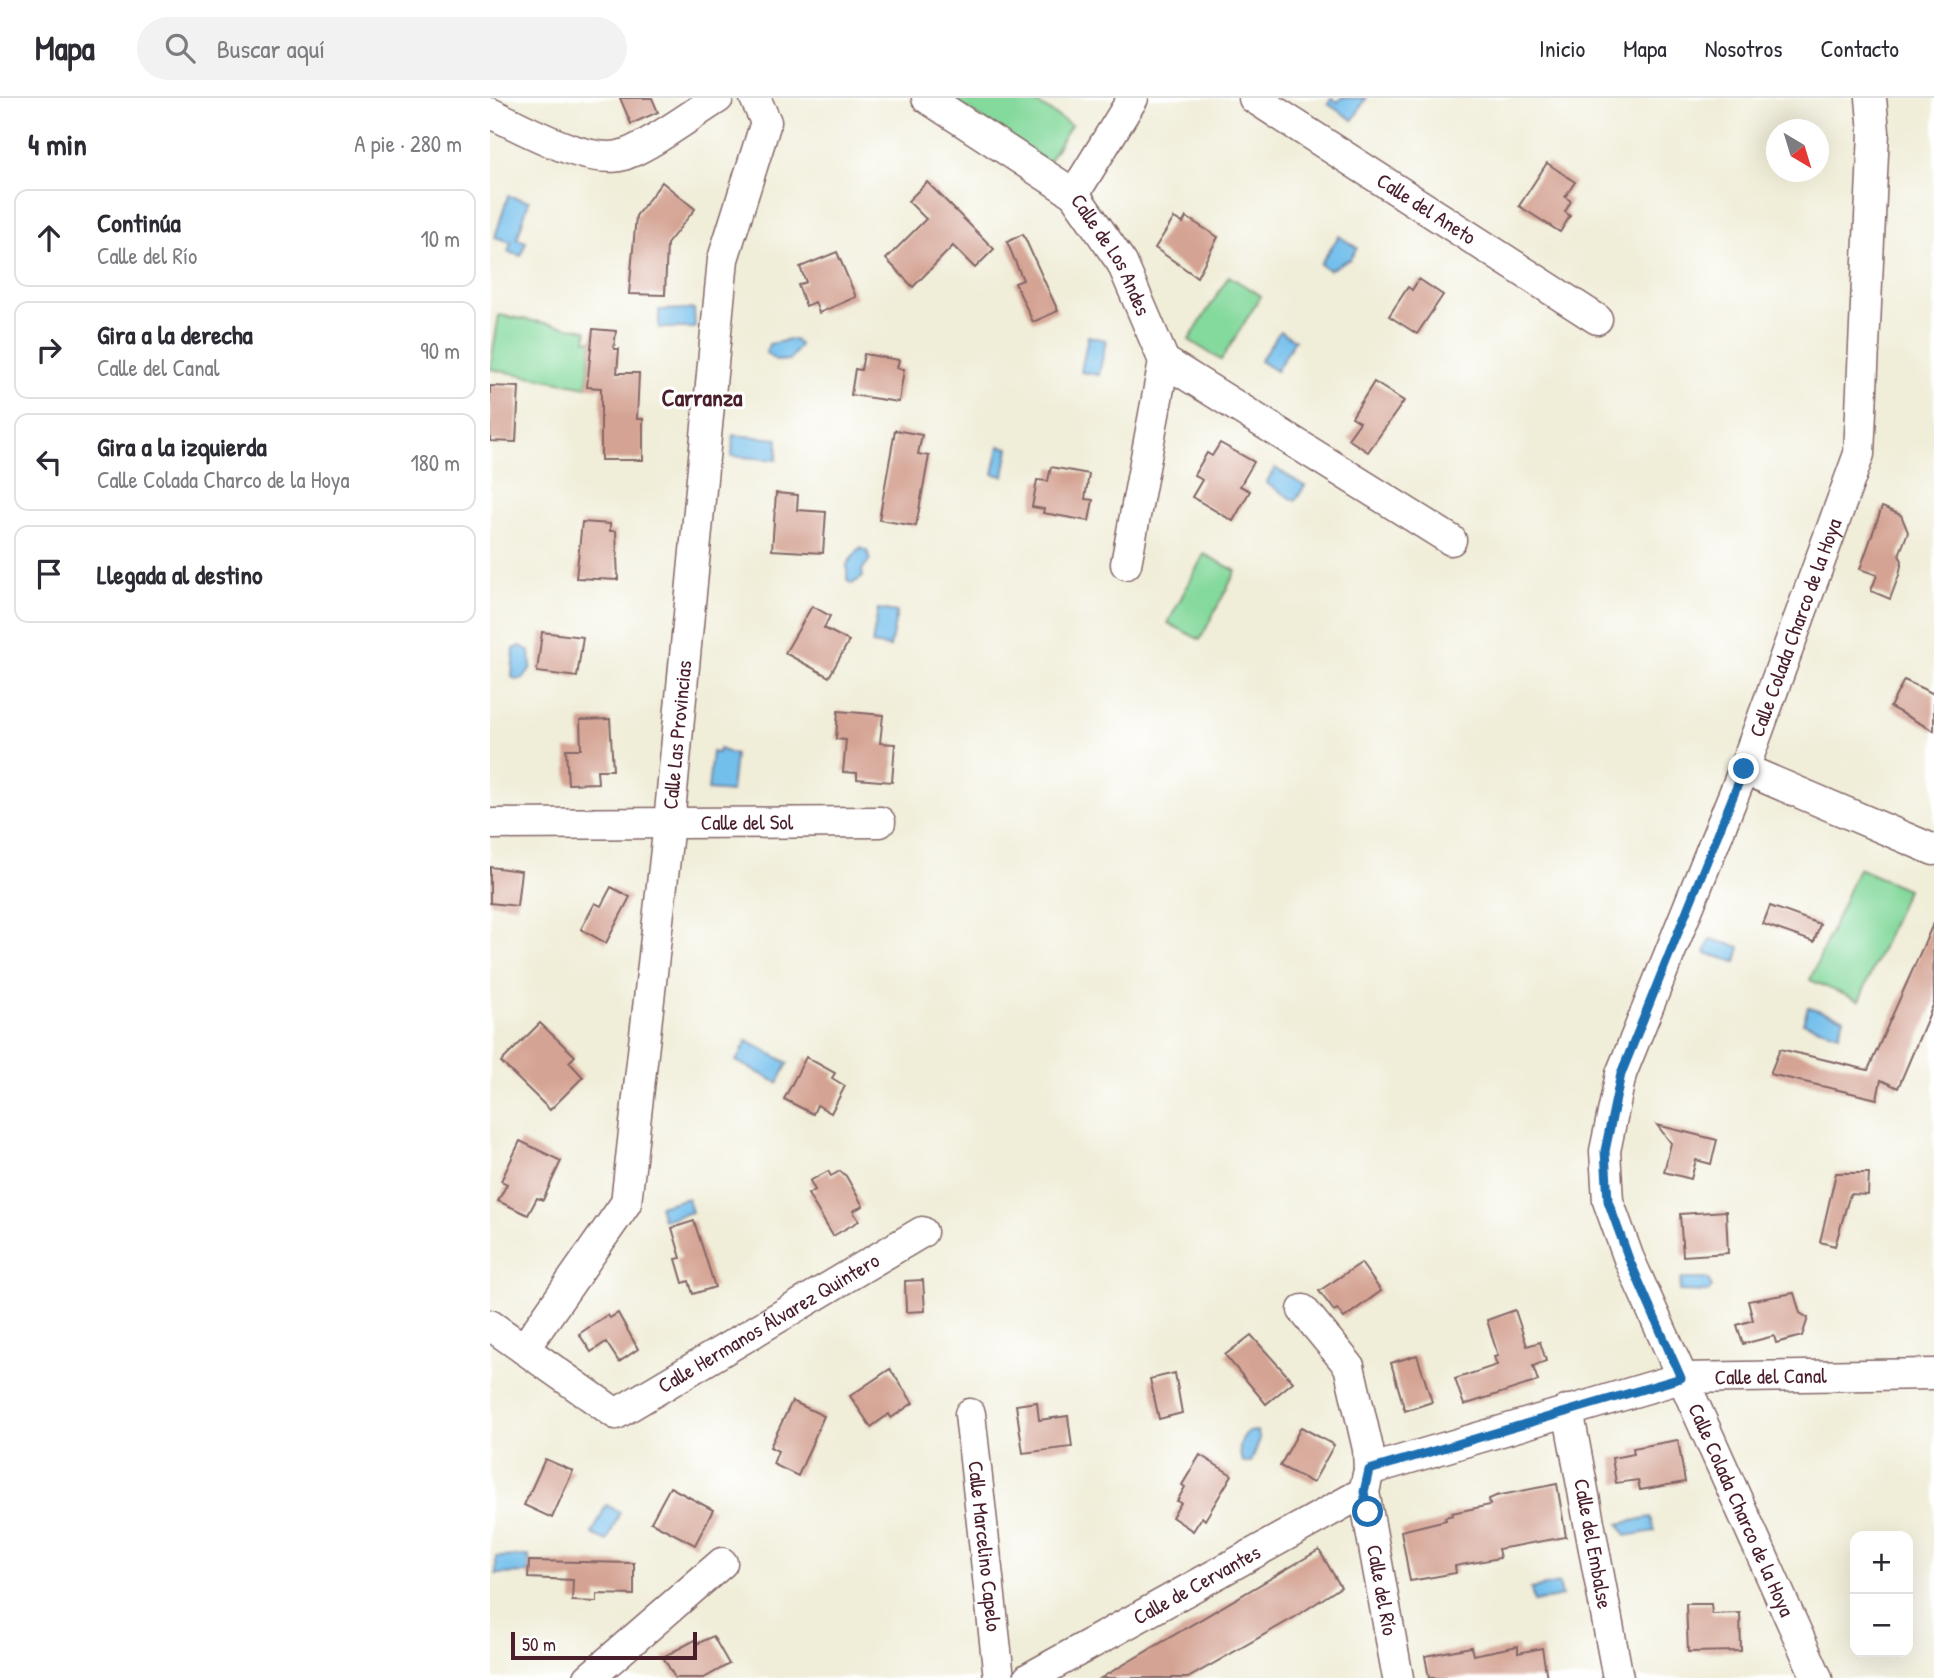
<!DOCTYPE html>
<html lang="es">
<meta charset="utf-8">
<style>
:root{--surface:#fff;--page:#f2f2f3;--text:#2b2b33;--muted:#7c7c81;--line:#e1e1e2}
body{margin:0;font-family:"Patrick Hand",sans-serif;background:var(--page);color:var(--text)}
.controls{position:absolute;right:21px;bottom:21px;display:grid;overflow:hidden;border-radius:14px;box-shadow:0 7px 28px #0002}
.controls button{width:63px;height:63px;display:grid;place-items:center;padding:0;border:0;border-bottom:2px solid var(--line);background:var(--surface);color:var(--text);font:35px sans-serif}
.compass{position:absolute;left:1276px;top:21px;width:63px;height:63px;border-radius:50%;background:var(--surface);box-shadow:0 7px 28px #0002;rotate:142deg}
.scale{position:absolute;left:21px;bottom:18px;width:186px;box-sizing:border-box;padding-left:7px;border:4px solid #4a1f2b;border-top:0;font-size:19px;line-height:24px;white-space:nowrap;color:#4a1f2b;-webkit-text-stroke:5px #fff;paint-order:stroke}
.stop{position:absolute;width:21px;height:21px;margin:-16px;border:5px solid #1f6fb2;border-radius:50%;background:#fff}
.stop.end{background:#1f6fb2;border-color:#fff;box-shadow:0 2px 7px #0008}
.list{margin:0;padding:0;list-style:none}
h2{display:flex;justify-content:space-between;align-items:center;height:91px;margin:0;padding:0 28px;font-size:30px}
h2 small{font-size:23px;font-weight:400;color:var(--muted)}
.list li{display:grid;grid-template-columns:46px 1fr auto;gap:21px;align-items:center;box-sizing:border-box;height:98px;margin:0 14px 14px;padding:0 14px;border:2px solid var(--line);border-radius:14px}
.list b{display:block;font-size:26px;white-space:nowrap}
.list p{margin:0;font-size:23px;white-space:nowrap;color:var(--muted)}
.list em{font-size:23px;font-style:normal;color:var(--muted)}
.icon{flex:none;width:38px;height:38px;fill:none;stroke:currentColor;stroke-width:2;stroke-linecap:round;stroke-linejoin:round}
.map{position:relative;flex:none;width:1444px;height:1580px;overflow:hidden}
header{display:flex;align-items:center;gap:42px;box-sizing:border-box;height:98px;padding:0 35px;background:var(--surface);border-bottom:2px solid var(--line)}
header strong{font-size:33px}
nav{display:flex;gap:38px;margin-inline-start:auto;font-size:24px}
.search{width:490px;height:63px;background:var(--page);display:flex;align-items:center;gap:18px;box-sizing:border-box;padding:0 24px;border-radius:38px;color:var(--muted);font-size:26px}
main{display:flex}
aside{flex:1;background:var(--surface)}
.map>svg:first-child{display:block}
.green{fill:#84d99c;stroke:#677c64;stroke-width:2}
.water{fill:#73bfec;stroke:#5e6f8c;stroke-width:2}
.building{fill:#d4a393}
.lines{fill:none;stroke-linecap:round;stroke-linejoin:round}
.street-casing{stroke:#846768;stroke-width:33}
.street{stroke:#fff;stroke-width:30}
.route{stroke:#1f6fb2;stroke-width:9}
.labels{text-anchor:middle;stroke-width:6;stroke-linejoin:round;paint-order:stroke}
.street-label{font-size:21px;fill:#4a1f2b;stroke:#fff}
.quarter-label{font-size:24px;font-weight:bold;fill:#4a1f2b;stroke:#fff}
</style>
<header>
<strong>Mapa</strong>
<div class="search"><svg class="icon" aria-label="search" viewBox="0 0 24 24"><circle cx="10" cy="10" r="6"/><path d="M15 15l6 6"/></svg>Buscar aquí</div>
<nav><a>Inicio</a><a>Mapa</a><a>Nosotros</a><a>Contacto</a></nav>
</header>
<main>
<aside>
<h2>4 min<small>A pie · 280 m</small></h2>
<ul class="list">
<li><svg class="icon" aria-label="ahead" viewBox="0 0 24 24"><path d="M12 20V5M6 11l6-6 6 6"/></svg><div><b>Continúa</b><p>Calle del Río</p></div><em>10 m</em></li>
<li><svg class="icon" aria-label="right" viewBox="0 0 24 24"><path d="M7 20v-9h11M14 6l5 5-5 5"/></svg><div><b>Gira a la derecha</b><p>Calle del Canal</p></div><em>90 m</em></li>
<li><svg class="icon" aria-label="left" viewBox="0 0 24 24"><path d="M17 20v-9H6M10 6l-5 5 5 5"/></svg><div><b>Gira a la izquierda</b><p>Calle Colada Charco de la Hoya</p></div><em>180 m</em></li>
<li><svg class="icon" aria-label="arrive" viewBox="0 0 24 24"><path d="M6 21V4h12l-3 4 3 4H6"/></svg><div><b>Llegada al destino</b></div></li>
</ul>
</aside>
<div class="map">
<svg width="1444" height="1580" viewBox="0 0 1444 1580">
<rect width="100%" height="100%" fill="#fff"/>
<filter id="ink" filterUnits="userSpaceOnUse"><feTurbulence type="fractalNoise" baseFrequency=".0143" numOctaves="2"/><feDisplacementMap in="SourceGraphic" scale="14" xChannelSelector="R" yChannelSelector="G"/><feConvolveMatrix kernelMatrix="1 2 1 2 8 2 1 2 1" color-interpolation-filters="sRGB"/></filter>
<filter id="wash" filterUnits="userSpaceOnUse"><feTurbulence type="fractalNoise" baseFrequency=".00686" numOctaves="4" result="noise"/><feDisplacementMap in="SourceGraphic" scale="28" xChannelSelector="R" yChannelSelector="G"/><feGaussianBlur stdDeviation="1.57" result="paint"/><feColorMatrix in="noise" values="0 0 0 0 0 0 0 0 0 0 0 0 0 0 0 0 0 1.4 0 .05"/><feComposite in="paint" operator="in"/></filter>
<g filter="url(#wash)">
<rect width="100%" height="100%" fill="#f0edd8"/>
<!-- green -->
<g class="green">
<polygon points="467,0 539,0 581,27 558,64 465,3"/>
<polygon points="739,178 771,198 731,262 699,242"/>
<polygon points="9,217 97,232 96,242 102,242 97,289 0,271"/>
<polygon points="714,456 746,473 710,542 678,525"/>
<polygon points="1368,770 1417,791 1369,903 1320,882"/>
</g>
<!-- water -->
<g class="water">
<polygon points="842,0 848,4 851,0 876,0 863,22 838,6"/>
<polygon points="18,98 39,103 27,141 36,144 31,158 18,154 21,144 5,139"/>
<polygon points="849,138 867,150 860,161 839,172 830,166"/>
<polygon points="204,211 205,230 169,230 169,212"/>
<polygon points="790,233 805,242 786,273 770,263"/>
<polygon points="598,238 616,242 609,277 591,274"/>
<polygon points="304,241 310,247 300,262 286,263 276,255 279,246"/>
<polygon points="243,337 288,341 287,362 242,358"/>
<polygon points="509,348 519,350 514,378 503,376"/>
<polygon points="785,370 815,388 805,403 776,385"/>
<polygon points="370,450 377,453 380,461 372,472 373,479 362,486 357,482 357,466"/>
<polygon points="388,511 407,514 400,549 382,546"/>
<polygon points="31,548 40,554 41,569 34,580 26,582 22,579 24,551"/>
<polygon points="229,651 245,657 241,694 218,692 222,654 228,655"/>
<polygon points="1220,841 1250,849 1246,864 1215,855"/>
<polygon points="1318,909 1354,920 1349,936 1313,925"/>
<polygon points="257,943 298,965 288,985 246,963"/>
<polygon points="198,1100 202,1114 173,1122 169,1108"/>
<polygon points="1191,1181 1218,1181 1222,1189 1218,1194 1190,1193"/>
<path d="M 767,1333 L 770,1341 L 761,1364 L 754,1365 C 747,1354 749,1344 757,1334 Z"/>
<polygon points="116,1407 130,1414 117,1443 102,1436"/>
<polygon points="1161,1419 1165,1433 1136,1438 1129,1426"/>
<polygon points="39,1458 40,1475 6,1476 6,1459"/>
<polygon points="1069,1485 1072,1498 1044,1504 1041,1491"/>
</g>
<g id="blocks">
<!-- building -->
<g class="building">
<polygon points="130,0 162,0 168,14 141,26"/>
<polygon points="1057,65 1085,84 1075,99 1081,103 1075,114 1080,118 1070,134 1029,108"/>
<polygon points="172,84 205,111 177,146 175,197 139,196 146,118"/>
<polygon points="437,84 504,151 485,170 463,148 423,189 396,161 436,121 418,103"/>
<polygon points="696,119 728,139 707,179 665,150 684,120 693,125"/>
<polygon points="533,136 568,213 543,224 525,185 533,182 517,144"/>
<polygon points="347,154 366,199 329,215 325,204 316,208 308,187 316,184 310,169"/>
<polygon points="929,181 953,197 927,236 899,218 918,189 922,192"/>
<polygon points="103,231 126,233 124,251 129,251 127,275 149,275 147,321 153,321 153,362 111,362 111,290 97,289"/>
<polygon points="374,256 409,262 407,270 414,271 409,304 361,297 365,271 371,272"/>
<polygon points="884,284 914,303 878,354 858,341 870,324 862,319"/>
<polygon points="0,288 29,289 26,344 0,343"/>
<polygon points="405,332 432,337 428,356 439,358 426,428 389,422"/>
<polygon points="730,345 764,364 750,388 760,393 743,423 702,399 712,382 704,377 717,355 722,358"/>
<polygon points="561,369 599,376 595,401 603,402 599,423 553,415 554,411 542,409 547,382 558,383"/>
<polygon points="286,395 308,397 307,412 336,414 333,455 282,452"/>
<polygon points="1392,409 1411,417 1418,434 1409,457 1412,463 1409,477 1400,501 1381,493 1387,477 1370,471"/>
<polygon points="92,424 120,426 120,433 126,433 128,482 86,480"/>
<polygon points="322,508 340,518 334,530 359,543 339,579 295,555"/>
<polygon points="52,534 93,539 87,579 47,574"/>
<polygon points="1414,582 1444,596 1444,633 1400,609"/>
<polygon points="348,613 393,617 390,645 405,646 402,684 367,681 367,675 353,674 356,642 346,641"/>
<polygon points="120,621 123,672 107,672 108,685 78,686 76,651 91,651 90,622"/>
<polygon points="0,769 31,773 27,808 0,805"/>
<polygon points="121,789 140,799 116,845 91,831 105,805 111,808"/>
<polygon points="1280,808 1330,826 1324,844 1273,826"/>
<polygon points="1443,826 1444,905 1408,990 1391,982 1387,1001 1280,976 1290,951 1378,972"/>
<polygon points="50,925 85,958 79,964 93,979 60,1012 11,964"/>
<polygon points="316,959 345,975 342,980 355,988 341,1015 327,1007 323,1016 294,1001"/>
<polygon points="1167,1027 1227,1042 1221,1066 1206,1062 1201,1081 1174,1074 1181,1045"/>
<polygon points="30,1043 71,1063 53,1102 47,1100 38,1117 8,1103 17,1086 11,1083"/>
<polygon points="338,1073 341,1078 350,1073 356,1078 373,1108 363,1113 369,1123 343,1138 318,1096 325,1092 320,1083"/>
<polygon points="1346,1075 1379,1075 1378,1097 1360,1096 1345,1148 1330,1144"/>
<polygon points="1236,1113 1238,1155 1193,1158 1190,1116"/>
<polygon points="204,1123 225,1189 203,1196 199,1183 193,1185 186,1161 191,1160 182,1130"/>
<polygon points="871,1165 891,1193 854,1220 847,1211 844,1213 829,1193"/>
<polygon points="433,1182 435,1213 416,1214 415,1183"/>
<polygon points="1304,1195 1310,1215 1318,1220 1312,1238 1286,1245 1284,1238 1253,1246 1247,1227 1263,1222 1258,1203"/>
<polygon points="1025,1212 1037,1248 1050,1244 1056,1263 1043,1268 1048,1283 974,1307 965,1281 1007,1267 1004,1259 1008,1258 997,1222"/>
<polygon points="128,1215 148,1251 129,1264 116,1244 101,1254 89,1236 117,1217 120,1220"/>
<polygon points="761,1237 803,1284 776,1306 735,1257"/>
<polygon points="927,1257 942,1304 915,1313 901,1265"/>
<polygon points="400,1271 423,1305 401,1320 399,1316 381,1329 360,1298"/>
<polygon points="685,1275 692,1315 669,1321 660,1281"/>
<polygon points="302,1303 334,1318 308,1378 283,1366 288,1353 280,1349"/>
<polygon points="547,1304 549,1322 578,1318 582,1349 533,1355 526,1307"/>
<polygon points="811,1329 844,1347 823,1385 790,1368"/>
<polygon points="1188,1342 1195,1384 1150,1392 1148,1382 1126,1385 1122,1360 1144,1356 1143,1350"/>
<polygon points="710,1357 742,1377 715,1422 712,1419 703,1433 682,1419 691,1405 687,1403 695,1389 692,1387"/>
<polygon points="55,1361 83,1373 62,1420 34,1407"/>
<polygon points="1067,1386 1076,1439 1008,1451 1010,1460 965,1468 966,1475 920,1483 911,1433 956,1422 955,1419 963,1417 962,1415 1000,1407 999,1401 1006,1398"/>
<polygon points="180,1389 223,1412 205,1447 161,1424"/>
<polygon points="829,1452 851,1489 805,1519 698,1580 611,1580"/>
<polygon points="39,1463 144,1465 144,1497 107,1496 107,1504 82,1503 83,1482 38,1480"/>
<polygon points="1196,1506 1221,1506 1222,1516 1250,1515 1251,1553 1198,1554"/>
<polygon points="223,1538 239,1566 214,1580 185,1580 173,1559 205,1542 207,1546"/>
<polygon points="1028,1548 1028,1555 1052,1550 1057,1580 939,1580 935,1558 981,1549 983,1557"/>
</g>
</g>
</g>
<g filter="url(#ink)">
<use href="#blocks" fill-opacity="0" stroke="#846768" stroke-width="2"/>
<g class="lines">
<!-- street casing -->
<g class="street-casing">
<g id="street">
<path id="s1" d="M 437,0 L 584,96 L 632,165 L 674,263 L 961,442"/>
<path id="s2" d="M 764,0 L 1107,221"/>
<path d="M 0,15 C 34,30 100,70 136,56 C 161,47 204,15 228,0"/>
<polyline points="584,96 643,0"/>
<polyline points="636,466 674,263"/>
<polyline points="1254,671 1444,752"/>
<path id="s3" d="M 0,726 L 390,724"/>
<path id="s4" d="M 813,1212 L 859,1268 L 878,1351 L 879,1372 L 874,1394 L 908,1580"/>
<path id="s5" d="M 0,1227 L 126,1316 L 432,1134"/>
<path id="s6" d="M 34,1251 L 136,1105 L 179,725 L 233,161 L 276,24 L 265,0"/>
<path id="s7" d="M 1078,1312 L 1128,1580"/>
<path id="s8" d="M 480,1316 L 509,1580"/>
<path id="s9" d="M 879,1372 L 1191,1280 L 1444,1276"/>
<polyline points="99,1580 232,1465"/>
<path id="s10" d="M 539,1580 L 874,1394"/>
<path id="s11" d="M 1327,1580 L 1139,1161 L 1118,1103 L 1115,1053 L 1131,976 L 1254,671 L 1369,356 L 1384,34 L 1381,0"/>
</g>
</g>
<!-- street -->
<use href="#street" class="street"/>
</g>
</g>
<g class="lines" filter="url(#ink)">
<!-- route -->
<polyline class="route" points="878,1414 874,1394 879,1372 1191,1280 1139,1161 1118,1103 1115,1053 1131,976 1254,671"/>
</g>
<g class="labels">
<!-- street labels -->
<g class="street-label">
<text dy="7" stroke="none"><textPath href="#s2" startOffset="205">Calle del Aneto</textPath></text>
<text dy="7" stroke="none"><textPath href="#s1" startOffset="247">Calle de Los Andes</textPath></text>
<text dy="7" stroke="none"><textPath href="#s11" startOffset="1129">Calle Colada Charco de la Hoya</textPath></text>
<text dy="7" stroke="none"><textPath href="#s6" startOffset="649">Calle Las Provincias</textPath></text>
<text dy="7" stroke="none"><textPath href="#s3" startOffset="257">Calle del Sol</textPath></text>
<text dy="7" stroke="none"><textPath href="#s5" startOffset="332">Calle Hermanos Álvarez Quintero</textPath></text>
<text dy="7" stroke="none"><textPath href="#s9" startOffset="415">Calle del Canal</textPath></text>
<text transform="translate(1251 1412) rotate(66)" y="7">Calle Colada Charco de la Hoya</text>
<text dy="7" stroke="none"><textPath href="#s7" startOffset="136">Calle del Embalse</textPath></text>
<text dy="7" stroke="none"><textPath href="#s8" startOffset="133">Calle Marcelino Capelo</textPath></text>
<text dy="7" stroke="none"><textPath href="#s10" startOffset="192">Calle de Cervantes</textPath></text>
<text dy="7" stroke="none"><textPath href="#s4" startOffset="301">Calle del Río</textPath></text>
</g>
<!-- quarter labels -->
<g class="quarter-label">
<text x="212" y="308">Carranza</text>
</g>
</g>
</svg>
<div class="controls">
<button>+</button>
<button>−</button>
</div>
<svg class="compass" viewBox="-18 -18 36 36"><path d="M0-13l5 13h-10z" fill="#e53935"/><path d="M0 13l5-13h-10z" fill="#7c7c81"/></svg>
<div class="scale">50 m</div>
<div class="stop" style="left:878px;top:1414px"></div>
<div class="stop end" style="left:1254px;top:671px"></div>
</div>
</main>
